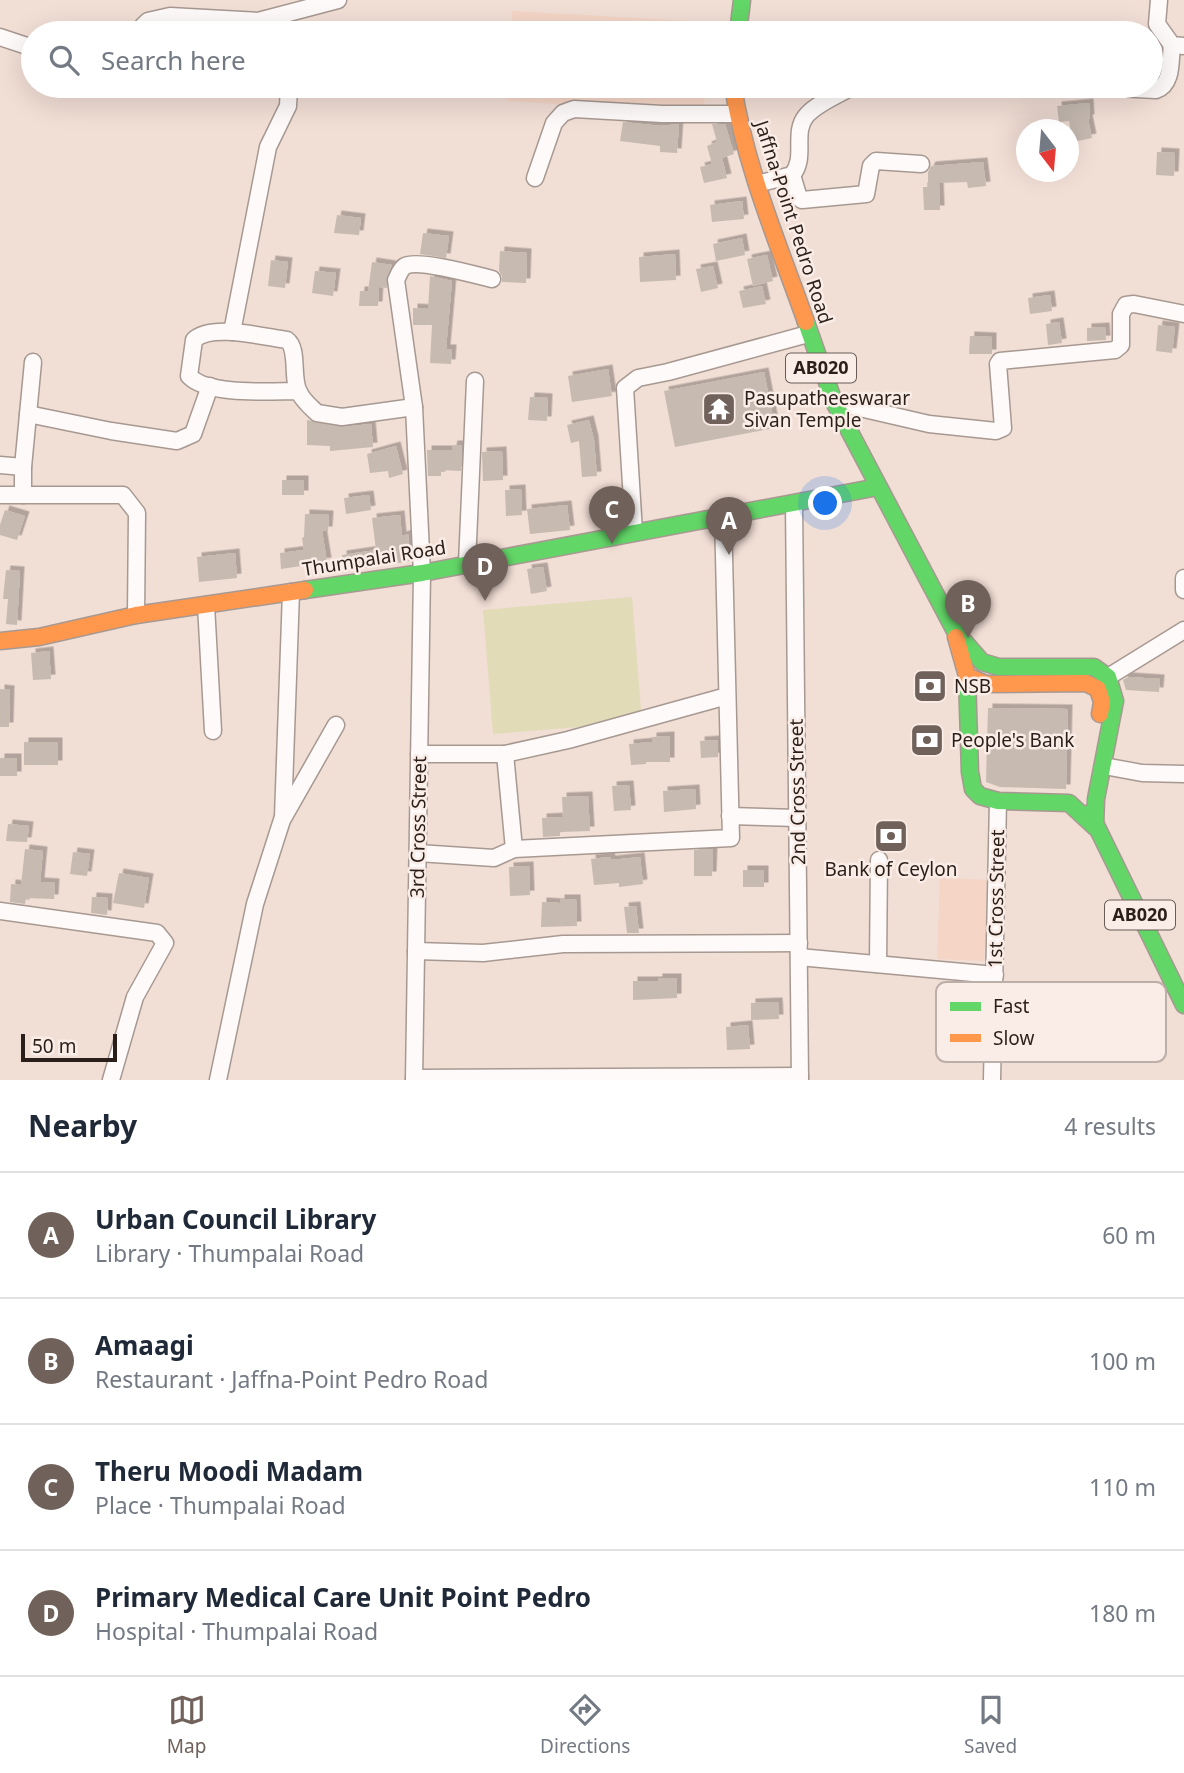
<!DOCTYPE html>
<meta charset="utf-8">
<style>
:root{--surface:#fff;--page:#f6f6f7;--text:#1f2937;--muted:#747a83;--line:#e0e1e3;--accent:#70625b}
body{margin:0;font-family:"Noto Sans",sans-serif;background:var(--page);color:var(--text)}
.compass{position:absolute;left:1016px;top:119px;width:63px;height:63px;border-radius:50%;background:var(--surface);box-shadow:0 7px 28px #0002;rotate:164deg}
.scale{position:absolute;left:21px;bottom:18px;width:96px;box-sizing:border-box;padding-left:7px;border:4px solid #2b1f19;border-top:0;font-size:19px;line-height:24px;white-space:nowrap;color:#2b1f19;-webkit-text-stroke:5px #faece6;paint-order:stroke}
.you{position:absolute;left:826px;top:504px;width:24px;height:24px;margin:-18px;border:5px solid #fff;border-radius:50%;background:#1a73e8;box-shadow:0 0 0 10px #1a73e833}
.badge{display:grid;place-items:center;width:46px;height:46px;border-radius:50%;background:var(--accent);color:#fff;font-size:23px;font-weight:700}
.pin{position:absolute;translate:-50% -58px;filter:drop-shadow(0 2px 4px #0008)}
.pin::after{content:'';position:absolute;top:37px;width:24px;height:21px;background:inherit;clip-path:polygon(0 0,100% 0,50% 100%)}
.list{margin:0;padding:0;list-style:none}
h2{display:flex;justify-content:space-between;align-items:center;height:91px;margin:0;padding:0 28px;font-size:30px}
h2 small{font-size:23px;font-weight:400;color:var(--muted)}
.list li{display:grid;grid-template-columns:46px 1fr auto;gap:21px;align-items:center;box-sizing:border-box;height:126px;padding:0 28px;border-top:2px solid var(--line)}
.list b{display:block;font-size:26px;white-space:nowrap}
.list p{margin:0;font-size:23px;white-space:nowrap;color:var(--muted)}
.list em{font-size:23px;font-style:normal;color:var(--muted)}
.icon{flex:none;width:38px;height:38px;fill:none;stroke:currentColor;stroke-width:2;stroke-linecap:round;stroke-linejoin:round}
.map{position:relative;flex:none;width:1184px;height:1080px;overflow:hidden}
.search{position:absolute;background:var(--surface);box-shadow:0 7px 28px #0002;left:21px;right:21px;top:21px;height:77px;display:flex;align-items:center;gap:18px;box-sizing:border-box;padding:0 24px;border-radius:38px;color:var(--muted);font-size:26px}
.sheet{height:595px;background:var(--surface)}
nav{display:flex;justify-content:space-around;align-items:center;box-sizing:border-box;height:98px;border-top:2px solid var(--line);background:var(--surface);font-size:19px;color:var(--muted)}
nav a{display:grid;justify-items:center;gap:4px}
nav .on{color:var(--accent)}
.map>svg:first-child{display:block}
.built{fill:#f4d5c6}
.green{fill:#e2dbb8}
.building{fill:#c6bab1;filter:url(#shadow)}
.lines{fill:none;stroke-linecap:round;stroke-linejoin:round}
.street-casing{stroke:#a79992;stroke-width:19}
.fast-casing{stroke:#a79992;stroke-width:19}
.slow-casing{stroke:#a79992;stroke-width:19}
.street{stroke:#fdfaf9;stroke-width:16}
.fast{stroke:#63d668;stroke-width:16}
.slow{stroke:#ff974d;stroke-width:16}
.labels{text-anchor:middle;stroke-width:5;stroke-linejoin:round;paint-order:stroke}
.shield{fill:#faece6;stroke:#695c56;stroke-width:2}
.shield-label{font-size:18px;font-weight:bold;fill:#2b1f19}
.street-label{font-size:19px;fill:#2b1f19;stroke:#faece6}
.poi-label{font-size:19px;fill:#2b1f19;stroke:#faece6;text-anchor:start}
.key{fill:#faece6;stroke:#bcaea8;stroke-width:2}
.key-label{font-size:19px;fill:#2b1f19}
</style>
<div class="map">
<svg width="1184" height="1080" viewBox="0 0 1184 1080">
<defs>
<filter id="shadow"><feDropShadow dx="4.5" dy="-4.5" stdDeviation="0" flood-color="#0004"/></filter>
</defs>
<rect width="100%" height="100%" fill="#f1ded5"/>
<!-- built -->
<g class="built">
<polygon points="512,11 709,22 709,33 511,33"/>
<polygon points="508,86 705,86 704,113 507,101"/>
<polygon points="940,878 988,880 984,961 937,959"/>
</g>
<!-- green -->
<polygon class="green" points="632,597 642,722 493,734 483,610"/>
<!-- building -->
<g class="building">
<polygon points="1089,103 1090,119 1088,119 1092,138 1073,142 1069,121 1059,122 1057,106"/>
<polygon points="623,122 661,126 679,124 677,153 660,152 660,146 620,141"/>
<polygon points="712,124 725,124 734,154 722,158 727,178 704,183 700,167 712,164 707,146 717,142"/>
<polygon points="1157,152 1175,153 1174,176 1156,175"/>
<polygon points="983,162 986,186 968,188 967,182 939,183 940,210 924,210 923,187 928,187 928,172 931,166"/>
<polygon points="742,201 744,219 712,222 710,205"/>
<polygon points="337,215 361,218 359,235 334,233"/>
<polygon points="423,233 449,236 446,258 420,254"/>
<polygon points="742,238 745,255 716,261 713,244"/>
<polygon points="500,251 527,253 526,283 502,282 502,276 499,271"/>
<polygon points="675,254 676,280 640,282 639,257"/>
<polygon points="767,255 773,281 753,286 747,259"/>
<polygon points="271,260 288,262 285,288 268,286"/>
<polygon points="372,262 392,265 387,276 387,288 379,287 378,306 359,306 360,291 368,291"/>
<polygon points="713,266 718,288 701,292 696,269"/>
<polygon points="315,271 336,273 333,296 312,293"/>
<polygon points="430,276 452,281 446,349 452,349 451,364 430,363 432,325 413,325 413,308 428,309"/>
<polygon points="762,286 766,304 743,308 739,291"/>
<polygon points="1050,295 1052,311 1030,314 1028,298"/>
<polygon points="1059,322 1062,343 1048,345 1046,324"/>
<polygon points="1158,325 1175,327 1172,353 1156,351"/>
<polygon points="1105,327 1106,340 1087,341 1087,328"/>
<polygon points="970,336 992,337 992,354 969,354"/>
<polygon points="608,369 612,396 572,402 568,376"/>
<polygon points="764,372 775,428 675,447 664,391"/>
<polygon points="530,397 548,398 547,421 528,420"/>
<polygon points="307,420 341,427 371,424 373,447 330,451 330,446 307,445"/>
<polygon points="589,420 594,440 597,476 582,477 579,441 571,443 567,425"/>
<polygon points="453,445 462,445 461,471 441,470 441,476 428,476 427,450 452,450"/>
<polygon points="396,446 403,474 389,478 388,471 370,473 367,454"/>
<polygon points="502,451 503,480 483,481 482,452"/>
<rect x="282" y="480" width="22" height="15"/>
<polygon points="521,489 522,515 506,516 505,490"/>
<polygon points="369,495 371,510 346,514 344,498"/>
<polygon points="567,505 570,530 530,534 527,509"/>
<polygon points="5,510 25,516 17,540 0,535 0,525"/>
<polygon points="305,514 329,515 328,531 322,531 327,562 281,569 280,553 304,550 302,538 304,537"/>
<polygon points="400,515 402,536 408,534 411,561 344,571 342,555 376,550 372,518"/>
<polygon points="235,553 237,578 199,582 197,557"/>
<polygon points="543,567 547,591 531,594 527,569"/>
<polygon points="6,570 20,571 17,625 6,624 8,599 3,599"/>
<polygon points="49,651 51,679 33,680 31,653"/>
<polygon points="1128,677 1160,679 1159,692 1126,690 1123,680"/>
<polygon points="0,689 10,690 9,727 0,727"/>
<polygon points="988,708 1068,709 1066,789 1000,787 986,782"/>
<polygon points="670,736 670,762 646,762 646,764 631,765 629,744 652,742 652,737"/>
<polygon points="718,740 718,757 701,758 700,741"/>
<rect x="24" y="742" width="34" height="23"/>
<rect x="0" y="758" width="17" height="18"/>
<polygon points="629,785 631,810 614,811 612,786"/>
<polygon points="695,789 696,809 664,812 663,791"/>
<polygon points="588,796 590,831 560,832 560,836 543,837 542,818 563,817 562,797"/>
<polygon points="8,824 29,826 27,842 6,841"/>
<polygon points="25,849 43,851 40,882 55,883 54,899 26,898 25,904 10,902 11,884 21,885"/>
<polygon points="713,849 712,876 694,876 694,850"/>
<polygon points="73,852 90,854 87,876 70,874"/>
<polygon points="610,857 611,860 640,857 643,884 619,887 619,883 594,885 591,859"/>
<polygon points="529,866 530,895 510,896 509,867"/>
<rect x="743" y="870" width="21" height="17"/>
<polygon points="119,873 149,878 144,908 113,903"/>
<polygon points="92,897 108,898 107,915 91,913"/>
<polygon points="560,899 576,899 577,926 541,927 542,902 560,903"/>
<polygon points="636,906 639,933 627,933 624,907"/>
<polygon points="658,978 677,978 677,998 633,1000 633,981 658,981"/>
<polygon points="778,1002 779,1019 751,1020 751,1003"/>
<polygon points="748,1025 750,1049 727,1050 726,1027"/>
</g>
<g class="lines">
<!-- street casing -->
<g class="street-casing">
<g id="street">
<polyline points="1159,0 1157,24 1172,45 1184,46"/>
<polyline points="136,33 148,21 170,16 258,21 338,0"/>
<polyline points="0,37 33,48"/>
<path d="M 1075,86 L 1156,90 C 1173,84 1170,61 1172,45"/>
<polyline points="792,175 799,198 802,200 866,194 871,166 876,161 921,164"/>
<polyline points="535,178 554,123 563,113 574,109 662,114 737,114"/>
<path d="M 757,184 L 792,175 C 807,158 792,133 806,116 C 817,103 839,95 853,86"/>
<polyline points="232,332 268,147 288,106 289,86"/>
<path d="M 298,391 C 271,391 208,396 189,376 L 194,340 C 211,323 264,337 287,340 C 299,349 291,378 299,392 C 303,401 311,407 317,413 L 342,417 L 414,407"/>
<polyline points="834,402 929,424 996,431 1003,428 998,364 1000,361 1115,350 1121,345 1121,314 1126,305 1134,304 1184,314"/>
<polyline points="28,414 111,431 177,441 193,434 210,386"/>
<polyline points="0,465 23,467"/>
<polyline points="0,495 123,495 137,513 136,615"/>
<polyline points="23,495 23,467 33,362"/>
<polyline points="794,504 800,1080"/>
<polyline points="634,532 625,388 638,378 668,372 808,334"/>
<polyline points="467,564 475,381"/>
<polyline points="1184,578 1184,590"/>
<polyline points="206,605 213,731"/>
<polyline points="1108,677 1184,630"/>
<polyline points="419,754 505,754 568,740 727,696"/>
<polyline points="505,754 514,849"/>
<polyline points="1104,766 1142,773 1184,774"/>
<polyline points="730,816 797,818"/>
<polyline points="283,817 291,592"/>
<polyline points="418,853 494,858 514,849 731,838 723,516"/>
<polyline points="0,911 157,933 165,943 135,997 111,1080"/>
<polyline points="416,951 483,953 563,944 799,943"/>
<polyline points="799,957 995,975"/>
<polyline points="878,964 879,860"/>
<polyline points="414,1078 800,1076"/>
<polyline points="218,1080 255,904 282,820 336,725"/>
<path d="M 414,1080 L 422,573 L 414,407 L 396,280 C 399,275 400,269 405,266 C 418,259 476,275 492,279"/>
<polyline points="992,1080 998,801"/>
</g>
</g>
<!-- fast casing -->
<g class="fast-casing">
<g id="fast">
<polyline points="738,33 742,0"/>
<polyline points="806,322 834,402 955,631 982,662 999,667 1094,667 1108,677 1115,701 1096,799 1095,827"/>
<polyline points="305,590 422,573 878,487"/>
<polyline points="967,676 970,772 973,789 980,796 998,801 1069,803 1095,827"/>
<polyline points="1090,813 1184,1005"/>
</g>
</g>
<!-- slow casing -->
<g class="slow-casing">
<g id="slow">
<path d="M 733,86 C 745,167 779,245 806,322"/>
<polyline points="956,637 967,676 986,684 1086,683 1098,689 1102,702 1100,714"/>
<polyline points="0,641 39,637 136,615 305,590"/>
</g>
</g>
<!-- street -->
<use href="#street" class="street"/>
<!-- fast -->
<use href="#fast" class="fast"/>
<!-- slow -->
<use href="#slow" class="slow"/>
</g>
<!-- icons -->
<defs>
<g id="temple-square" transform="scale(1.75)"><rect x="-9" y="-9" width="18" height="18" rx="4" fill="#70625b" stroke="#faece6"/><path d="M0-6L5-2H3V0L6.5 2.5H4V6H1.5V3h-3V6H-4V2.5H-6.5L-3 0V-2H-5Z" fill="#fff"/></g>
<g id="bank-square" transform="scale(1.75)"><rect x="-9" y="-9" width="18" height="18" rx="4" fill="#70625b" stroke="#faece6"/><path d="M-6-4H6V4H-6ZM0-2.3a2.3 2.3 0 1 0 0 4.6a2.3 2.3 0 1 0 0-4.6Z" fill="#fff"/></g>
</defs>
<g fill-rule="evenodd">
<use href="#temple-square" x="719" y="409"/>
<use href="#bank-square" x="930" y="686"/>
<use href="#bank-square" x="927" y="740"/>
<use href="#bank-square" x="891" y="836"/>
</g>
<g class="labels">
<!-- shield labels -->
<g class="shield">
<rect x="786" y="353.5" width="70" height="29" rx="5"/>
<rect x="1105" y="900.5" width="70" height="29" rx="5"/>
</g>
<g class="shield-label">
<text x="821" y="374">AB020</text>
<text x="1140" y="921">AB020</text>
</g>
<!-- street labels -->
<g class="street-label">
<text transform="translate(794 222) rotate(72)" y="7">Jaffna-Point Pedro Road</text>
<text transform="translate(374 558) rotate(-9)" y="7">Thumpalai Road</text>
<text transform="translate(797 792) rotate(-91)" y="7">2nd Cross Street</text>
<text transform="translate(418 827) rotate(-89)" y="7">3rd Cross Street</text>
<text transform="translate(996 899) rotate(-89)" y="7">1st Cross Street</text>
</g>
<!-- poi labels -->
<g class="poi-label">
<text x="744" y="405">Pasupatheeswarar<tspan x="744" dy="22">Sivan Temple</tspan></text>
<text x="954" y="693">NSB</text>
<text x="951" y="747">People's Bank</text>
<text x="891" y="876" text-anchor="middle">Bank of Ceylon</text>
</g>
</g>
<!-- legend -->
<rect x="936" y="982" width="230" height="80" rx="10" class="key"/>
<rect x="950" y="1002" width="31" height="9" fill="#63d668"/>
<rect x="950" y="1034" width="31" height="8" fill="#ff974d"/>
<g class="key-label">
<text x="993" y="1013">Fast</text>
<text x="993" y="1045">Slow</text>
</g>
</svg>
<svg class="compass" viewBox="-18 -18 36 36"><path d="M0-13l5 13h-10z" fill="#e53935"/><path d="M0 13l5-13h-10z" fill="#747a83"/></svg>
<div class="scale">50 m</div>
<div class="you"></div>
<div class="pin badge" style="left:729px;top:555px">A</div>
<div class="pin badge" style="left:968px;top:638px">B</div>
<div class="pin badge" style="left:612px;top:544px">C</div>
<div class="pin badge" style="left:485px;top:601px">D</div>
<div class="search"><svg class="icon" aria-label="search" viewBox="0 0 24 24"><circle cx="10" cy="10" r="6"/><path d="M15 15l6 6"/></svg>Search here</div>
</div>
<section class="sheet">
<h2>Nearby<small>4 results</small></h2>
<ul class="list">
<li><span class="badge">A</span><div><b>Urban Council Library</b><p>Library · Thumpalai Road</p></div><em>60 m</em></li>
<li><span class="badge">B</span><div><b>Amaagi</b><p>Restaurant · Jaffna-Point Pedro Road</p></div><em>100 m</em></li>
<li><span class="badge">C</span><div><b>Theru Moodi Madam</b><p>Place · Thumpalai Road</p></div><em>110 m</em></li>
<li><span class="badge">D</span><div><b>Primary Medical Care Unit Point Pedro</b><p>Hospital · Thumpalai Road</p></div><em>180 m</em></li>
</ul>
</section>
<nav>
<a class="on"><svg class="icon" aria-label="map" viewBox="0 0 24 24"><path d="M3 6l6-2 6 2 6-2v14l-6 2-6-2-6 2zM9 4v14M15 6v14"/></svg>Map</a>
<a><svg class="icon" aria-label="directions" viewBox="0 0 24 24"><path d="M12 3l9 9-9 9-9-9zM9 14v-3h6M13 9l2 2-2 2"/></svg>Directions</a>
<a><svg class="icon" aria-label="saved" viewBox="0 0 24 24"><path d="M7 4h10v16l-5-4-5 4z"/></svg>Saved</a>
</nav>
